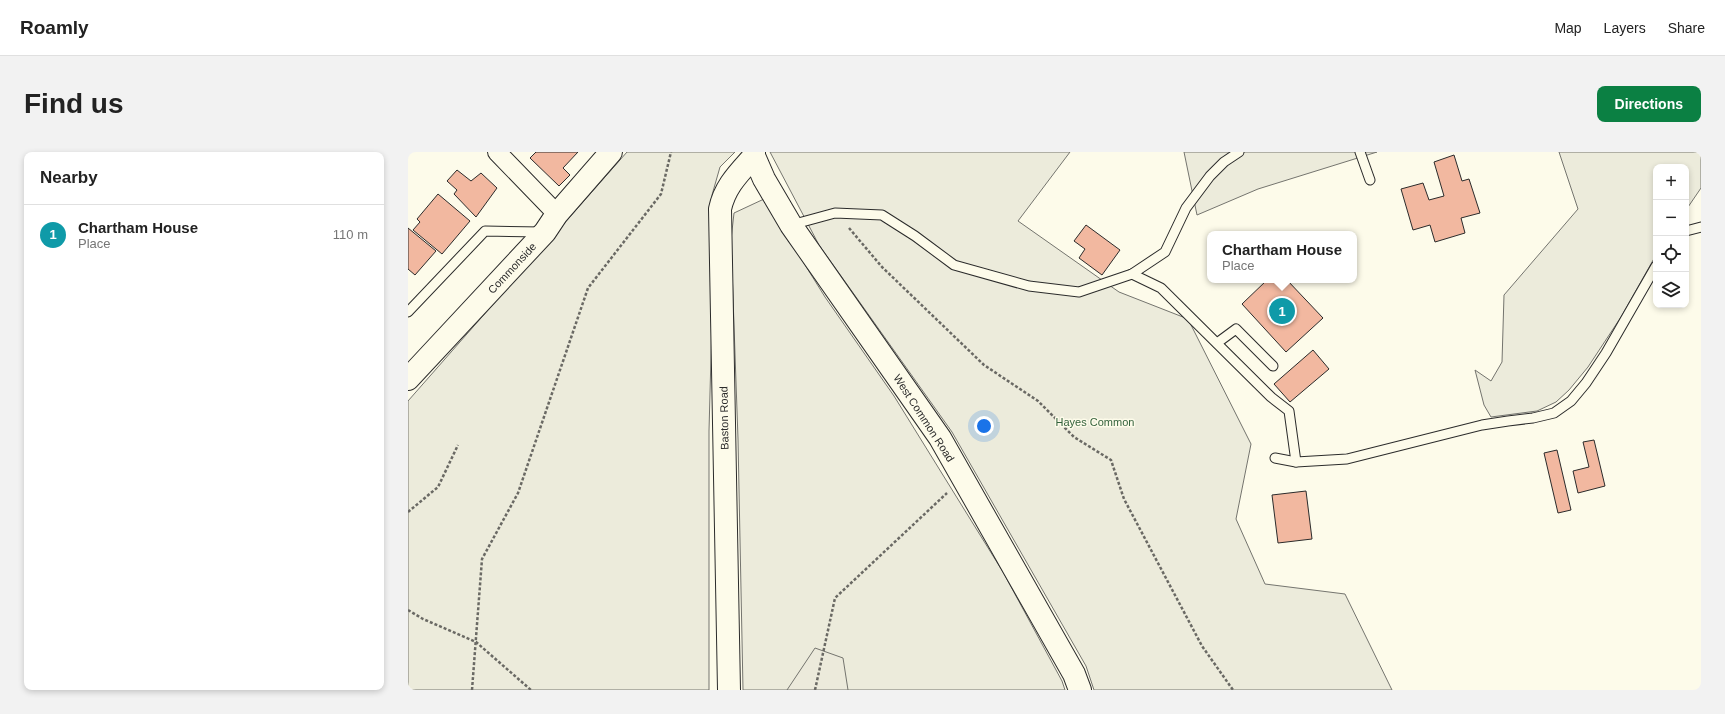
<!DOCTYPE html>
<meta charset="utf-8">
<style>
:root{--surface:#fff;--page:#f2f2f2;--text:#222;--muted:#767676;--line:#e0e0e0;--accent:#0b8043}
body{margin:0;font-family:Arial,sans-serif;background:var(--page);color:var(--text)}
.controls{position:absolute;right:12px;top:12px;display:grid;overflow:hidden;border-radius:8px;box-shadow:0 2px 6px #0003}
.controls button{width:36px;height:36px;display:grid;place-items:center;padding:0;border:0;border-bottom:1px solid var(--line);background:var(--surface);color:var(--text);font:20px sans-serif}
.you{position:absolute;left:576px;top:274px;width:14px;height:14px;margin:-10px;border:3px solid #fff;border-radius:50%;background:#1a73e8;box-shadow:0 0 0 6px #1a73e833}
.badge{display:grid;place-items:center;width:26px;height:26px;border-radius:50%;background:var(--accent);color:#fff;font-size:13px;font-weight:700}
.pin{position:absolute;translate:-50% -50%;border:2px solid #fff;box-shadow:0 1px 4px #0006}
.popup{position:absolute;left:799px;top:79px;width:150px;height:52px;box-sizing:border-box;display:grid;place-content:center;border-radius:8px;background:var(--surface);filter:drop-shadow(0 1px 3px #0005);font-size:13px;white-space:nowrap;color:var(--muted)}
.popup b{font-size:15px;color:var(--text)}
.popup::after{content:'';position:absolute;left:50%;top:100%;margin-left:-8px;border:8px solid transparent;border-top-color:var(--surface)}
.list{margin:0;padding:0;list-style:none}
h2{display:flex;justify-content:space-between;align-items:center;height:52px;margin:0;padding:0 16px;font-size:17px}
h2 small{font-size:13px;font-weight:400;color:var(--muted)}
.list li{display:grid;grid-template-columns:26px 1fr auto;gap:12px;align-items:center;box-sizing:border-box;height:60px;padding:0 16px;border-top:1px solid var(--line)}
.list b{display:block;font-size:15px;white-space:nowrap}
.list p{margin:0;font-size:13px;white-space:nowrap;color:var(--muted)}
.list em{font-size:13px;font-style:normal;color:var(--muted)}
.icon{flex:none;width:22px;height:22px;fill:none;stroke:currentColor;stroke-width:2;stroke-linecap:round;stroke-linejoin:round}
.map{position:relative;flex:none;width:1293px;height:538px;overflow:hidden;border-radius:8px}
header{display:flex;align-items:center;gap:24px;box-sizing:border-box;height:56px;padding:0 20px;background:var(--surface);border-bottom:1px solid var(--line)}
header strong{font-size:19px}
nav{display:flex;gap:22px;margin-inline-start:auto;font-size:14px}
.intro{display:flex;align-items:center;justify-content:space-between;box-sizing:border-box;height:96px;padding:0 24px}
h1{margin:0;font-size:28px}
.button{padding:10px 18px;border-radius:8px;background:var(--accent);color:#fff;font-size:14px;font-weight:700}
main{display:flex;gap:24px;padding:0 24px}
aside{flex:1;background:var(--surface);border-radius:8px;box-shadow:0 2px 6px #0003}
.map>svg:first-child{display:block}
.green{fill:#ecebdb;stroke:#74746e}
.parking{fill:#eceadb;stroke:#74746e}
.building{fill:#f2b8a0;stroke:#2b2b2b}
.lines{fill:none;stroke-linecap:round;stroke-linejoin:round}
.service-casing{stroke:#2b2b2b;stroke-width:11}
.minor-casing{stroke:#2b2b2b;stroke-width:20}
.tertiary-casing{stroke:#2b2b2b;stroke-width:24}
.secondary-casing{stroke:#2b2b2b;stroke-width:24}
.path{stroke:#6a6964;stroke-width:2.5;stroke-dasharray:3 2;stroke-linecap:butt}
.service{stroke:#fdfbea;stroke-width:9}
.minor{stroke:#fdfbea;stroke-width:18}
.tertiary{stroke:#fdfbea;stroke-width:22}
.secondary{stroke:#fdfbea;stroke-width:22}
.labels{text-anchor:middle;stroke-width:3;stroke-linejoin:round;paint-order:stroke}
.street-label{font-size:11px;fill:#2b2b2b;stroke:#fdfbea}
.park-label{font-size:11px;fill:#34623c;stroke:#fdfbea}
</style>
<header>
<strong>Roamly</strong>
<nav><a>Map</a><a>Layers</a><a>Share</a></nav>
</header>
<div class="intro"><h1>Find us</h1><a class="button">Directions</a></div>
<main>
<aside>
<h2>Nearby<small></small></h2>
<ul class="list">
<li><span class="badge" style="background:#0f9aa8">1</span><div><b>Chartham House</b><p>Place</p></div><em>110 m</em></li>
</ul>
</aside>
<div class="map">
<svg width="1293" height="538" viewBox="0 0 1293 538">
<rect width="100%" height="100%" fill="#fdfbea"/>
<!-- green -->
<g class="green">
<polygon points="219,0 327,0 312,15 304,43 306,91 301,279 301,538 0,538 0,249"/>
<polygon points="362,0 662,0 610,69 711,140 780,167 843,292 828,367 857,432 937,442 984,538 686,538 678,514 544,280 411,93"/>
<polygon points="776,0 969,0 850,37 789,63"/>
<polygon points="1151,0 1293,0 1293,36 1278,58 1278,15 1248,15 1248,103 1213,165 1180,215 1161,238 1148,250 1129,259 1083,265 1076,253 1067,218 1083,229 1094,210 1096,143 1170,57"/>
<polygon points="356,47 417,145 486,244 595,420 654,529 657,538 335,538 330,287 323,88 326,61"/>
</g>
<!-- parking -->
<polygon class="parking" points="407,496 435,506 440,538 379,538"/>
<!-- building -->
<g class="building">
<polygon points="128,0 170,0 155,16 162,23 151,34 122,6"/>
<polygon points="1046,3 1054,29 1061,27 1072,61 1053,66 1057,81 1027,90 1022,73 1005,78 993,37 1015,31 1021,48 1036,44 1026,10"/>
<polygon points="49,18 63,29 73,21 89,36 68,65 46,42 49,38 39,29"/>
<polygon points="30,42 62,69 34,102 5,78 12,70 9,67"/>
<polygon points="678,73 712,98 694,123 671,106 677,97 666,89"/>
<polygon points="0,76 28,99 7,123 0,117"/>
<polygon points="859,128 879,128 915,166 878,200 834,152"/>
<polygon points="905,198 921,217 882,250 866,232"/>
<polygon points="1186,288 1197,334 1170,341 1165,319 1181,315 1175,290"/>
<polygon points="1149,298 1163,358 1150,361 1136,301"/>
<polygon points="898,339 904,387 870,391 864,343"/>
</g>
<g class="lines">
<!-- service casing -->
<g class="service-casing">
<g id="service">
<polyline points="952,0 962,28"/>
<polyline points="383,73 427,61 474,63 507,84 546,113 621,134 671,140 724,122 757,100 778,56 802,24 816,10 831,0"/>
<polyline points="1278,79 1293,75"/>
<polyline points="724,122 753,136 863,245 881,259 888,310"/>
<polyline points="0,160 77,79 134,80"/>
<polyline points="809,191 828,177 865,214"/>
<polyline points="867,306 888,310 939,307 1074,273 1100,269 1125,266 1146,261 1163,249 1178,231 1198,201 1248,114"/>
</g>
</g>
<!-- minor casing -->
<g class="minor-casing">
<polyline id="minor" points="89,0 149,62"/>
</g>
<!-- tertiary casing -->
<g class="tertiary-casing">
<g id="tertiary">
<polyline points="346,4 356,27 383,73 532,286 666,522 672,538"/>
<polyline points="0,227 137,80 149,62 203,0"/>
</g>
</g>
<!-- secondary casing -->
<g class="secondary-casing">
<path id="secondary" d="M 321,538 L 312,57 C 317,34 331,21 346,4 L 346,0"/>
</g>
<!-- path -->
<g class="path">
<polyline points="441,76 474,115 576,213 630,249 666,285 703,308 716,347 794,494 825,538"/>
<polyline points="0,360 30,335 50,293"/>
<polyline points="0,458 15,467 68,490 123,538"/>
<polyline points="64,538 74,407 110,341 180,136 253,42 263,0"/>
<polyline points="407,538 427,446 539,341"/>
</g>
<!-- service -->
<use href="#service" class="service"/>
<!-- minor -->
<use href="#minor" class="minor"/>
<!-- tertiary -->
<use href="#tertiary" class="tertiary"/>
<!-- secondary -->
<use href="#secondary" class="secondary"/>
</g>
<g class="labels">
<!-- street labels -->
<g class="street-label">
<text transform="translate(104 116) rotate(-47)" y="4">Commonside</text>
<text transform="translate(316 266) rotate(-91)" y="4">Baston Road</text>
<text transform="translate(516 266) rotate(57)" y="4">West Common Road</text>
</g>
<!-- park labels -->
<g class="park-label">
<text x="687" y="274">Hayes Common</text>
</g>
</g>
</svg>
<div class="controls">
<button>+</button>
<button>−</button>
<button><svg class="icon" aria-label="locate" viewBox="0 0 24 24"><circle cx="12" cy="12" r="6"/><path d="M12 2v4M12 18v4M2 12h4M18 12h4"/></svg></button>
<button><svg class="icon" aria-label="layers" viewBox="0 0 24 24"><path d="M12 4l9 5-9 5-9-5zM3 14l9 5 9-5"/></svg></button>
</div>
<div class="you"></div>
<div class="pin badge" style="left:874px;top:159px;background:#0f9aa8">1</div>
<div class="popup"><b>Chartham House</b>Place</div>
</div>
</main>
